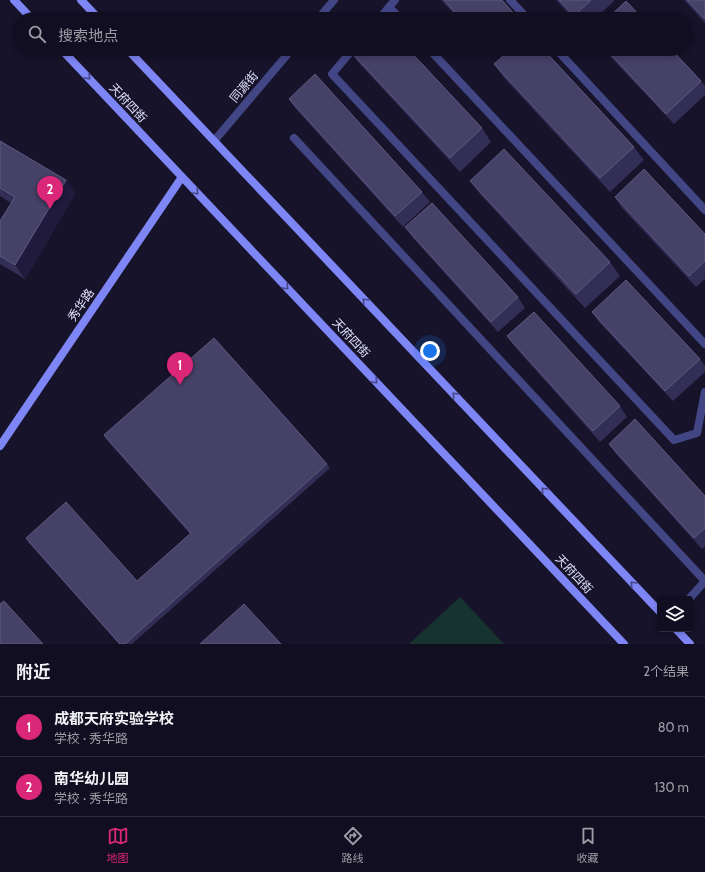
<!DOCTYPE html>
<html lang="zh">
<meta charset="utf-8">
<style>
:root{--surface:#100e20;--page:#191729;--text:#f1f3f6;--muted:#9c9ca5;--line:#302e3e;--accent:#db2777}
body{margin:0;font-family:Cabin,"Noto Sans SC",sans-serif;background:var(--page);color:var(--text)}
.controls{position:absolute;right:12px;bottom:12px;display:grid;overflow:hidden;border-radius:4px;box-shadow:0 2px 6px #0003}
.controls button{width:36px;height:36px;display:grid;place-items:center;padding:0;border:0;border-bottom:1px solid var(--line);background:var(--surface);color:var(--text);font:20px sans-serif}
.you{position:absolute;left:430px;top:351px;width:14px;height:14px;margin:-10px;border:3px solid #fff;border-radius:50%;background:#1a73e8;box-shadow:0 0 0 6px #1a73e833}
.badge{display:grid;place-items:center;width:26px;height:26px;border-radius:50%;background:var(--accent);color:#fff;font-size:13px;font-weight:700}
.pin{position:absolute;translate:-50% -33px;filter:drop-shadow(0 1px 2px #0008)}
.pin::after{content:'';position:absolute;top:21px;width:14px;height:12px;background:inherit;clip-path:polygon(0 0,100% 0,50% 100%)}
.list{margin:0;padding:0;list-style:none}
h2{display:flex;justify-content:space-between;align-items:center;height:52px;margin:0;padding:0 16px;font-size:17px}
h2 small{font-size:13px;font-weight:400;color:var(--muted)}
.list li{display:grid;grid-template-columns:26px 1fr auto;gap:12px;align-items:center;box-sizing:border-box;height:60px;padding:0 16px;border-top:1px solid var(--line)}
.list b{display:block;font-size:15px;white-space:nowrap}
.list p{margin:0;font-size:13px;white-space:nowrap;color:var(--muted)}
.list em{font-size:13px;font-style:normal;color:var(--muted)}
.icon{flex:none;width:22px;height:22px;fill:none;stroke:currentColor;stroke-width:2;stroke-linecap:round;stroke-linejoin:round}
.map{position:relative;flex:none;width:705px;height:644px;overflow:hidden}
.search{position:absolute;background:var(--surface);box-shadow:0 2px 6px #0003;left:12px;right:12px;top:12px;height:44px;display:flex;align-items:center;gap:10px;box-sizing:border-box;padding:0 14px;border-radius:22px;color:var(--muted);font-size:15px}
.sheet{height:172px;background:var(--surface)}
nav{display:flex;justify-content:space-around;align-items:center;box-sizing:border-box;height:56px;border-top:1px solid var(--line);background:var(--surface);font-size:11px;color:var(--muted)}
nav a{display:grid;justify-items:center;gap:2px}
nav .on{color:var(--accent)}
.map>svg:first-child{display:block}
.green{fill:#173330}
.lines{fill:none;stroke-linecap:round;stroke-linejoin:round}
.lane{stroke:#434685;stroke-width:8}
.street{stroke:#434685;stroke-width:8}
.secondary{stroke:#7e85f4;stroke-width:8}
.wall{fill:#332e56}
.shaded-wall{fill:#201b3d}
.building{fill:#464167;stroke:#5e5a7f}
.oneway{stroke:#454685}
.labels{text-anchor:middle;stroke-width:3;stroke-linejoin:round;paint-order:stroke}
.street-label{font-size:12px;fill:#e0dffc;stroke:#16132a}
</style>
<div class="map">
<svg width="705" height="644" viewBox="0 0 705 644">
<rect width="100%" height="100%" fill="#16132a"/>
<!-- green -->
<polygon class="green" points="460,597 504,644 409,644"/>
<g class="lines">
<!-- lane -->
<g class="lane">
<polyline points="510,0 528,19"/>
<polyline points="389,7 401,19"/>
<polyline points="379,19 395,0"/>
<polyline points="353,49 332,74 674,440 697,433 705,392"/>
<polyline points="429,49 705,344"/>
<polyline points="556,49 705,210"/>
<polyline points="294,138 705,581 689,599"/>
</g>
<!-- street -->
<g class="street">
<polyline points="318,19 334,0"/>
<polyline points="214,141 292,49"/>
</g>
<!-- secondary -->
<g class="secondary">
<polyline points="14,0 32,19"/>
<polyline points="81,0 99,19"/>
<polyline points="61,49 624,644"/>
<polyline points="127,49 660,612"/>
<polyline points="0,446 182,177"/>
<polyline points="676,629 690,644"/>
</g>
</g>
<!-- wall -->
<g class="wall">
<polygon points="441,0 502,0 519,19 459,19"/>
<polygon points="556,0 615,0 595,19 574,19"/>
<polygon points="684,0 705,0 705,23"/>
<polygon points="348,49 482,128 491,142 460,172 358,62"/>
<polygon points="487,49 500,49 493,55"/>
<polygon points="603,49 671,49 701,81 705,86 705,95 674,124"/>
<polygon points="494,64 634,147 644,160 610,192 504,78"/>
<polygon points="289,99 422,192 430,202 403,227 296,109"/>
<polygon points="0,141 66,180 75,194 25,279 0,264 0,221 11,203 0,196"/>
<polygon points="470,181 610,262 620,276 585,308 480,194"/>
<polygon points="615,197 705,234 705,279 696,287 622,208"/>
<polygon points="405,227 518,297 525,308 498,332 413,238"/>
<polygon points="592,312 700,359 705,366 705,372 673,401 599,322"/>
<polygon points="507,336 620,406 627,417 600,442 515,347"/>
<polygon points="104,435 327,464 330,468 132,644 119,644 28,542 26,538 137,581 190,534 106,439"/>
<polygon points="609,444 705,496 705,546 702,549 616,454"/>
</g>
<!-- shaded-wall -->
<polygon class="shaded-wall" points="66,180 75,194 25,279 15,265"/>
<!-- building -->
<g class="building">
<polygon points="444,0 502,0 516,16 513,19 461,19"/>
<polygon points="559,0 591,0 574,16"/>
<polygon points="687,0 705,0 705,19"/>
<polygon points="626,1 643,19 607,19"/>
<polygon points="348,49 408,49 482,128 450,158"/>
<polygon points="511,49 543,49 634,147 600,178 494,64"/>
<polygon points="606,49 671,49 701,81 666,114"/>
<polygon points="315,74 422,192 395,216 289,99"/>
<polygon points="0,141 66,180 15,265 0,256 0,221 15,197 0,188"/>
<polygon points="504,149 610,262 576,294 470,181"/>
<polygon points="644,169 705,234 705,261 689,276 615,197"/>
<polygon points="432,203 518,297 491,322 405,227"/>
<polygon points="626,280 700,359 665,391 592,312"/>
<polygon points="534,312 620,406 593,431 507,336"/>
<polygon points="214,338 327,464 125,644 120,644 26,538 66,502 137,581 191,533 104,435"/>
<polygon points="635,419 705,496 705,528 694,538 609,444"/>
<polygon points="4,601 43,644 0,644 0,604"/>
<polygon points="244,604 281,644 200,644"/>
</g>
<!-- one-way arrows -->
<defs><path id="oneway-chevron" d="M-2-3.5L2.5 0L-2 3.5" fill="none" stroke-width="1.6" stroke-linecap="round" stroke-linejoin="round"/></defs>
<g class="oneway">
<use href="#oneway-chevron" transform="translate(88 77) rotate(47)"/>
<use href="#oneway-chevron" transform="translate(196 192) rotate(47)"/>
<use href="#oneway-chevron" transform="translate(286 287) rotate(47)"/>
<use href="#oneway-chevron" transform="translate(365 301) rotate(-133)"/>
<use href="#oneway-chevron" transform="translate(375 381) rotate(47)"/>
<use href="#oneway-chevron" transform="translate(455 395) rotate(-133)"/>
<use href="#oneway-chevron" transform="translate(544 490) rotate(-133)"/>
<use href="#oneway-chevron" transform="translate(633 584) rotate(-133)"/>
</g>
<g class="labels">
<!-- street labels -->
<g class="street-label">
<text transform="translate(244 87) rotate(-50)" y="4">同源街</text>
<text transform="translate(128 103) rotate(47)" y="4">天府四街</text>
<text transform="translate(81 305) rotate(-56)" y="4">秀华路</text>
<text transform="translate(351 338) rotate(47)" y="4">天府四街</text>
<text transform="translate(574 574) rotate(47)" y="4">天府四街</text>
</g>
</g>
</svg>
<div class="controls">
<button><svg class="icon" aria-label="layers" viewBox="0 0 24 24"><path d="M12 4l9 5-9 5-9-5zM3 14l9 5 9-5"/></svg></button>
</div>
<div class="you"></div>
<div class="pin badge" style="left:180px;top:385px">1</div>
<div class="pin badge" style="left:50px;top:209px">2</div>
<div class="search"><svg class="icon" aria-label="search" viewBox="0 0 24 24"><circle cx="10" cy="10" r="6"/><path d="M15 15l6 6"/></svg>搜索地点</div>
</div>
<section class="sheet">
<h2>附近<small>2个结果</small></h2>
<ul class="list">
<li><span class="badge">1</span><div><b>成都天府实验学校</b><p>学校 · 秀华路</p></div><em>80 m</em></li>
<li><span class="badge">2</span><div><b>南华幼儿园</b><p>学校 · 秀华路</p></div><em>130 m</em></li>
</ul>
</section>
<nav>
<a class="on"><svg class="icon" aria-label="map" viewBox="0 0 24 24"><path d="M3 6l6-2 6 2 6-2v14l-6 2-6-2-6 2zM9 4v14M15 6v14"/></svg>地图</a>
<a><svg class="icon" aria-label="directions" viewBox="0 0 24 24"><path d="M12 3l9 9-9 9-9-9zM9 14v-3h6M13 9l2 2-2 2"/></svg>路线</a>
<a><svg class="icon" aria-label="saved" viewBox="0 0 24 24"><path d="M7 4h10v16l-5-4-5 4z"/></svg>收藏</a>
</nav>
